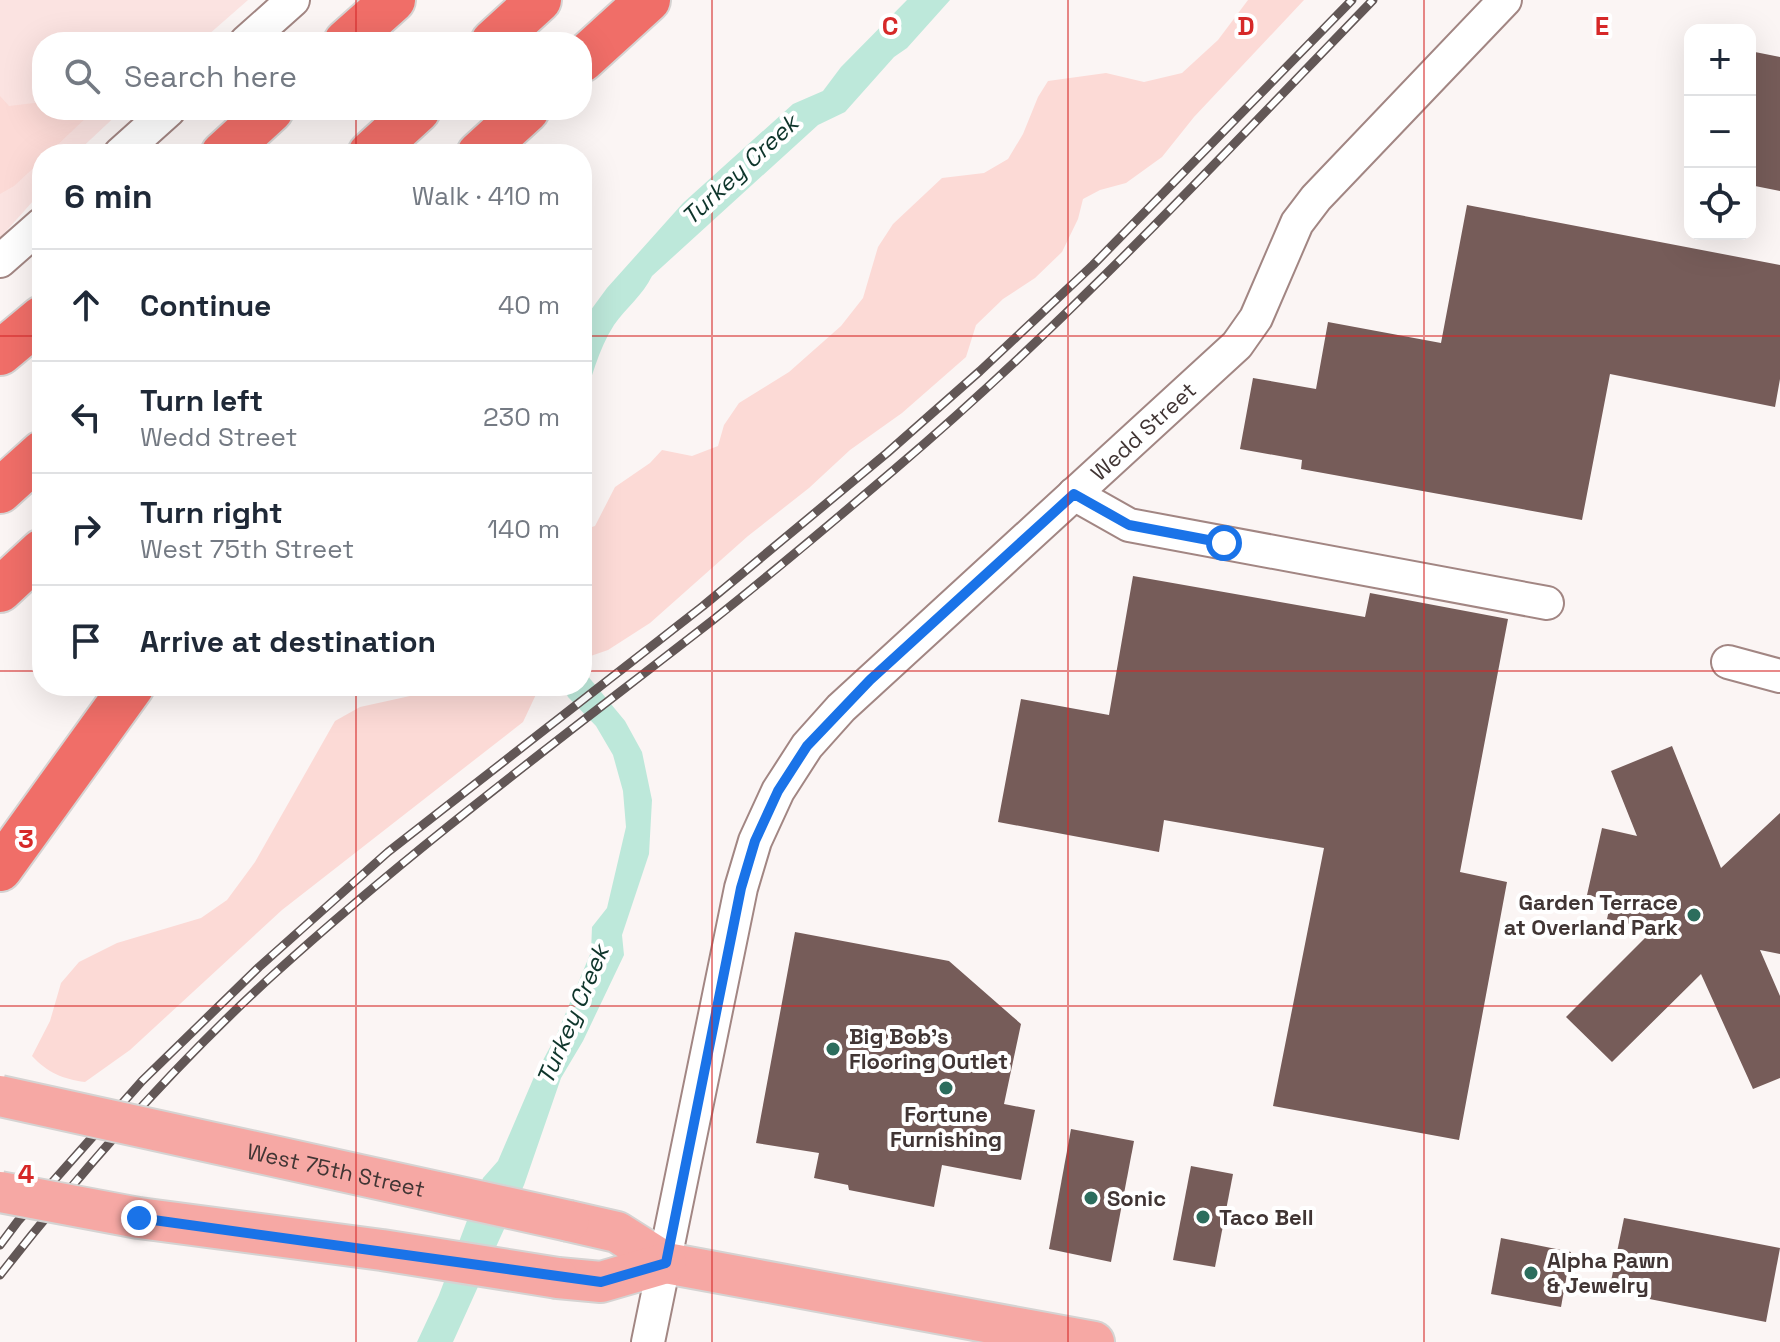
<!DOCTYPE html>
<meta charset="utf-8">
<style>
:root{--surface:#fff;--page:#f6f6f7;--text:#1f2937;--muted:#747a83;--line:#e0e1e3}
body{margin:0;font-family:"Space Grotesk",sans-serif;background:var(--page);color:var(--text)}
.controls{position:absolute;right:24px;top:24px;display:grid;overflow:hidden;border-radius:16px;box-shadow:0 8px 32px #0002}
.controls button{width:72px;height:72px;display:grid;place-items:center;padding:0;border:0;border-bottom:2px solid var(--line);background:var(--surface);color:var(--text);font:40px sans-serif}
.stop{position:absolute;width:24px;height:24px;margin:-18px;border:6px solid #1a73e8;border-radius:50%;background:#fff}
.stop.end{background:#1a73e8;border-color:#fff;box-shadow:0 2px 8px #0008}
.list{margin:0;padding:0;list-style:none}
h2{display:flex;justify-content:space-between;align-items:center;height:104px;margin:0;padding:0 32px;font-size:34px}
h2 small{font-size:26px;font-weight:400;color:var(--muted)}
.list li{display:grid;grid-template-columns:52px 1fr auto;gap:24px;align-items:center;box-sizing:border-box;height:112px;padding:0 32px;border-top:2px solid var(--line)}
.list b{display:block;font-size:30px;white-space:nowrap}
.list p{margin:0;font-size:26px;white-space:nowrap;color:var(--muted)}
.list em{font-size:26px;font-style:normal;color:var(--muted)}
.icon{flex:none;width:44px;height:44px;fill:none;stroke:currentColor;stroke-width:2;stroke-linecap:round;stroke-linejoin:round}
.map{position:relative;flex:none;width:1780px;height:1342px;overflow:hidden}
.search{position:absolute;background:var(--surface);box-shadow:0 8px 32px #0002;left:32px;top:32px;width:560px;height:88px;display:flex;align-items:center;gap:20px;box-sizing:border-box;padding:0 28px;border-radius:32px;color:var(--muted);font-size:30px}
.panel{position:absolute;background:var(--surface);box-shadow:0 8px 32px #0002;left:32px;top:144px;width:560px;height:552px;border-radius:32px}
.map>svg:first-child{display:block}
.built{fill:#fbe3e1}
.green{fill:#fcdad6}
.water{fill:#bde8da}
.building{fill:#765c59}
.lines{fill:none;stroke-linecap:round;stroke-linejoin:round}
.minor-casing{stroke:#a28683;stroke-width:36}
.major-casing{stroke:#d5d3d2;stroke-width:44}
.highway-casing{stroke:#d5d3d2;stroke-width:48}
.minor{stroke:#fff;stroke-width:32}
.major{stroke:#f6a8a4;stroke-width:40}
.highway{stroke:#f06e68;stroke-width:44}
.rail-casing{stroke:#625756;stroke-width:9}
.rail{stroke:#fff;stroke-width:6;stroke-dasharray:18;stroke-linecap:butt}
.major-bridge-casing{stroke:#d5d3d2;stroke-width:44;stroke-linecap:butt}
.major-bridge{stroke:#f6a8a4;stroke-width:40}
.route{stroke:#1a73e8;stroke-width:10}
.grid{fill:none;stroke:#d62828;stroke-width:2;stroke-opacity:0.55}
.poi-dot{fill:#2c6d5d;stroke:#fff;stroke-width:3}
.labels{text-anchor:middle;stroke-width:8;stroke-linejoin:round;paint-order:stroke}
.street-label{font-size:22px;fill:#413534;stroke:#fff}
.poi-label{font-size:22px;font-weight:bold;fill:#413534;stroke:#fff;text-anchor:start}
.water-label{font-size:24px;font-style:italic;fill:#0e352b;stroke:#fff}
.grid-label{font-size:26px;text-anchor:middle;font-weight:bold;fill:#d62828;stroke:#fff;stroke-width:8;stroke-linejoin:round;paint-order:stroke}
</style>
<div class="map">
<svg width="1780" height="1342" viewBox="0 0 1780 1342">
<rect width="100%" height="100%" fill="#fbf5f4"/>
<!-- built -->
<polygon class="built" points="0,0 248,0 200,42 42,42 42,110 122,110 75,154 42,154 42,191 0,238"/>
<!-- green -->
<g class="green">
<polygon points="1248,0 1304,0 1194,117 1162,157 1126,183 1100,190 1083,199 1078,219 1062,252 1035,278 1003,299 976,325 966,357 902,413 850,450 809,488 748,536 650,623 608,650 582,659 582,530 595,526 615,487 650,463 662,450 692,456 718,446 724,425 739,403 789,372 841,326 863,298 878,247 893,224 942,178 984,173 1008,159 1023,134 1038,97 1048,81 1106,73 1144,82 1182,73 1218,40"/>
<polygon points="0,96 9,106 42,102 42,110 94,110 48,154 42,154 42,160 14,186 0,194"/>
<path d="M 434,686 L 540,686 L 523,722 L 282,910 L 130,1050 L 85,1082 C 63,1079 48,1073 32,1056 L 50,1021 L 61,983 L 79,962 L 117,943 L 201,918 L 227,900 L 255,862 L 335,721 L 360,707 L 410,696 Z"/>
</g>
<!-- water -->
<g class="water">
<path d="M 907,0 L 950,0 L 907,48 L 894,57 L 845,112 L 818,125 L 652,276 C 643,295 626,308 614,325 C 598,350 591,380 582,407 L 582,322 L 607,288 L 683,203 L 793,104 L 823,91 L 841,67 Z"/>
<polygon points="582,669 625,721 642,752 652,800 649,854 622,935 624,955 583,1041 561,1078 524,1185 453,1342 417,1342 439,1295 483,1178 498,1161 534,1077 557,1034 591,952 592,927 607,908 626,827 623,791 613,755 596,726 568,697 563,686 582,686"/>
</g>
<!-- building -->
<g class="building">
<polygon points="1750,51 1780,57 1780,191 1750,185"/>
<polygon points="1467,205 1780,265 1780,379 1775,407 1610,374 1582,520 1301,469 1302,460 1240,449 1253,378 1316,389 1328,322 1441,343"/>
<polygon points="1133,576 1365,617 1370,593 1508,619 1460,872 1507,882 1459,1140 1273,1106 1324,848 1164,820 1159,852 998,822 1021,699 1109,715"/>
<polygon points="1672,746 1721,868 1780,813 1780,954 1760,950 1780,996 1780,1078 1753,1089 1701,974 1612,1062 1566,1017 1654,929 1607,919 1611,901 1587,895 1602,828 1637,836 1611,771"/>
<polygon points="795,932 949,961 1021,1024 1004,1104 1035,1110 1021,1180 942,1165 934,1207 849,1190 848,1185 814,1178 819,1153 756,1143"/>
<polygon points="1071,1129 1134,1141 1111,1262 1049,1249"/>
<polygon points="1191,1166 1233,1174 1215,1267 1173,1260"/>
<polygon points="1624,1218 1780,1248 1766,1322 1609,1291"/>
<polygon points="1501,1238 1571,1252 1561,1307 1491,1294"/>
</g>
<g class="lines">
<!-- minor casing -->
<g class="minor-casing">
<g id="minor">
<polyline points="246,42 293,0"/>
<polyline points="120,154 169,110"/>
<polyline points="0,261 42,224"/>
<polyline points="1074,494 1129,525 1547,603"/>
<polyline points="1728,662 1780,676"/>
<path id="s1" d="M 648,1342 L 741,888 L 755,841 L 778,791 L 807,746 L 841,708 L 1237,345 L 1256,318 L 1297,223 L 1316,198 L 1505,0"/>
</g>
</g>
<!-- major casing -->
<g class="major-casing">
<g id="major">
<polyline points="569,1221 617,1232 666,1263 1094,1342"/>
<polyline points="558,1278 601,1282 666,1263"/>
</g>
</g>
<!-- highway casing -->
<g class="highway-casing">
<g id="highway">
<polyline points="346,42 393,0"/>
<polyline points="493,42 539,0"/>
<polyline points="582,60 648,0"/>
<polyline points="223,154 271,110"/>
<polyline points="370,154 418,110"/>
<polyline points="479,154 527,110"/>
<polyline points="0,353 42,318"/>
<polyline points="0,491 42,453"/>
<polyline points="0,590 42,551"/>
<polyline points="0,869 132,686"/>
</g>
</g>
<!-- minor -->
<use href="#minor" class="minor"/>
<!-- major -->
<use href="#major" class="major"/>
<!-- highway -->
<use href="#highway" class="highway"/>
<!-- rail casing -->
<g class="rail-casing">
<g id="rail">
<polyline points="0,1245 18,1221 142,1081 259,967 388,852 703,606 887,453 980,371 1093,265 1352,0"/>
<path d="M 0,1275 C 83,1169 173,1066 273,975 C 413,848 564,736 713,620 C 775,571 835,520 895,469 C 1066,324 1218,160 1373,0"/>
</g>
</g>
<!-- rail -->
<use href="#rail" class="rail"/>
<!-- major-bridge casing -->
<g class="major-bridge-casing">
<g id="major-bridge">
<path id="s2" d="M 0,1096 L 569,1221"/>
<polyline points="0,1192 139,1218 382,1250 558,1278"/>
</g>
</g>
<!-- major-bridge -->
<use href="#major-bridge" class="major-bridge"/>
</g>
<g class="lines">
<!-- route -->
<polyline class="route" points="139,1218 601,1282 666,1263 741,888 755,841 778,791 807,746 870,680 1074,494 1129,525 1224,543"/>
</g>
<!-- grid -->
<path class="grid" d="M 356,0 L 356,42M 712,0 L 712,1342M 1068,0 L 1068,1342M 1424,0 L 1424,1342M 356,110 L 356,154M 0,336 L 42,336M 582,336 L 1780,336M 0,671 L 42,671M 582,671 L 1780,671M 356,686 L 356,1342M 0,1006 L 1780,1006"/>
<!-- markers -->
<g class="poi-dot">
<circle cx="1694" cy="915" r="8"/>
<circle cx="833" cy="1049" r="8"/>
<circle cx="946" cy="1088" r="8"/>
<circle cx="1091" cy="1198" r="8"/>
<circle cx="1203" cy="1217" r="8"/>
<circle cx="1531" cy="1273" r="8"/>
</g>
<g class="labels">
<!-- street labels -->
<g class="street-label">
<text dy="8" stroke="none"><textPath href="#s1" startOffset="1082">Wedd Street</textPath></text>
<text dy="8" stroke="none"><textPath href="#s2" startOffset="344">West 75th Street</textPath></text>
</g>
<!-- poi labels -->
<g class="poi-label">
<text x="1678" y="910" text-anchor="end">Garden Terrace<tspan x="1678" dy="25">at Overland Park</tspan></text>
<text x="849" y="1044">Big Bob's<tspan x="849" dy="25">Flooring Outlet</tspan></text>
<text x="946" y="1122" text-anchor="middle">Fortune<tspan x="946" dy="25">Furnishing</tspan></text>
<text x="1107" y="1206">Sonic</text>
<text x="1219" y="1225">Taco Bell</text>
<text x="1547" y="1268">Alpha Pawn<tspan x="1547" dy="25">&amp; Jewelry</tspan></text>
</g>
<!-- water labels -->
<g class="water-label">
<text transform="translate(740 170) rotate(-43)" y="8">Turkey Creek</text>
<text transform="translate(573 1015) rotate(-67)" y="8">Turkey Creek</text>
</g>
</g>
<g class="grid-label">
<text x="890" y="35">C</text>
<text x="1246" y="35">D</text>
<text x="1602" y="35">E</text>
<text x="26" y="848">3</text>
<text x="26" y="1183">4</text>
</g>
</svg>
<div class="controls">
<button>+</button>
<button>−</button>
<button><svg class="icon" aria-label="locate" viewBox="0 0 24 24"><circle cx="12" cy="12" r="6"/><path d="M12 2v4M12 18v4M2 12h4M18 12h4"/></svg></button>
</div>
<div class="stop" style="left:1224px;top:543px"></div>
<div class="stop end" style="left:139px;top:1218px"></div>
<div class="search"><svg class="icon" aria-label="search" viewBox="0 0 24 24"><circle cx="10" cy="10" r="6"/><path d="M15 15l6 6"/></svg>Search here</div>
<section class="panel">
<h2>6 min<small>Walk · 410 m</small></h2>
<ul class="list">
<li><svg class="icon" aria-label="ahead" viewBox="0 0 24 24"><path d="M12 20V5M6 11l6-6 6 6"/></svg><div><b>Continue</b></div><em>40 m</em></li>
<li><svg class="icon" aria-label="left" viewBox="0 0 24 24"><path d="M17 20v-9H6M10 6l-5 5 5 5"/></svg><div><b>Turn left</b><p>Wedd Street</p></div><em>230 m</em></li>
<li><svg class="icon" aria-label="right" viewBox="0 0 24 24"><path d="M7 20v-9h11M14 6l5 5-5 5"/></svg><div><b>Turn right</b><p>West 75th Street</p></div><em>140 m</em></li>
<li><svg class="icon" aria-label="arrive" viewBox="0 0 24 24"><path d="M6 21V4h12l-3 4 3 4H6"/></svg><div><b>Arrive at destination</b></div></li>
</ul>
</section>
</div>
